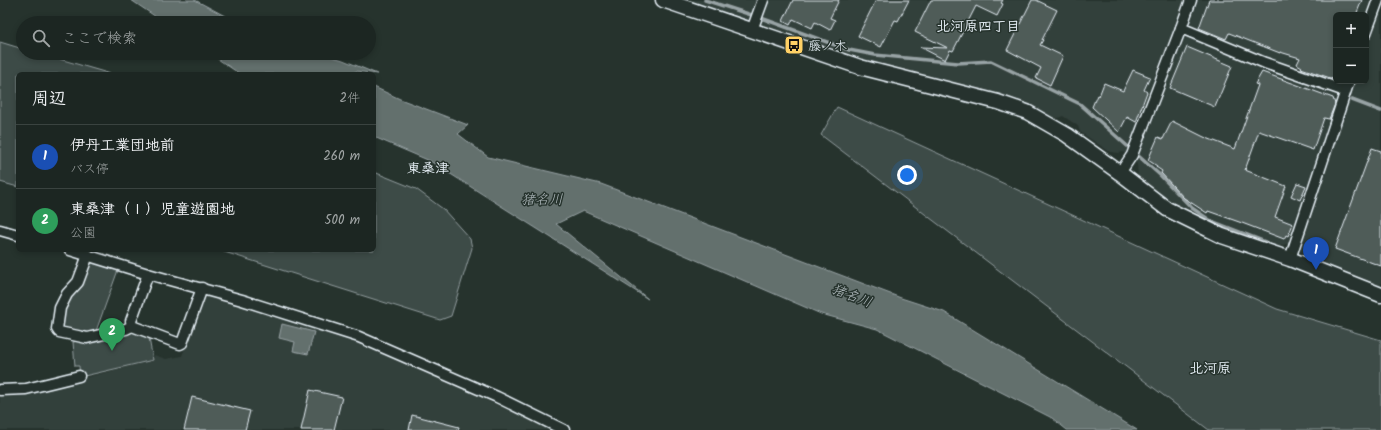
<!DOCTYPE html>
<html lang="ja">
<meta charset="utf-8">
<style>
:root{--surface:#1c2622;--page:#29322f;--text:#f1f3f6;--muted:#a0a5a5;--line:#3a4340;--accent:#ffd166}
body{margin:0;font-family:Kalam,"Klee One",sans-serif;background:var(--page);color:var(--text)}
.controls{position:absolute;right:12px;top:12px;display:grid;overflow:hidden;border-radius:6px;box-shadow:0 2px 6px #0003}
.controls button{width:36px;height:36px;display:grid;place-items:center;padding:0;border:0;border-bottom:1px solid var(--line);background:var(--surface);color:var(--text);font:20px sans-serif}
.you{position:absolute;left:907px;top:175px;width:14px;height:14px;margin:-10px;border:3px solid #fff;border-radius:50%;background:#1a73e8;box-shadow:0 0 0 6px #1a73e833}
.badge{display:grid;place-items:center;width:26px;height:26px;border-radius:50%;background:var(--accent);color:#fff;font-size:13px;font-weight:700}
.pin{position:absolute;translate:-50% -33px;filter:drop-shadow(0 1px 2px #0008)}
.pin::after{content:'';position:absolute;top:21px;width:14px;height:12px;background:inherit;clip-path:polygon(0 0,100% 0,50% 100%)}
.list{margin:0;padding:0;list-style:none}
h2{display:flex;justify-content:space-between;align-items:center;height:52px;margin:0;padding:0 16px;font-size:17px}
h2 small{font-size:13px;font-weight:400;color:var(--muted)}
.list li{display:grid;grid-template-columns:26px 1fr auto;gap:12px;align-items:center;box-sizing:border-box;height:64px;padding:0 16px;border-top:1px solid var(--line)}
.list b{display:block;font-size:15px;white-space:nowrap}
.list p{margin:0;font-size:13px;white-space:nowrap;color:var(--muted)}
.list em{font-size:13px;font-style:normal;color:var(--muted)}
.icon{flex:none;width:22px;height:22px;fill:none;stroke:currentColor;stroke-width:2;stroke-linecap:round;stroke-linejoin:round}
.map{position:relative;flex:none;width:1381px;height:430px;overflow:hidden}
.search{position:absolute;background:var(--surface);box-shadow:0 2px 6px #0003;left:16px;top:16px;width:360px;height:44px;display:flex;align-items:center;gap:10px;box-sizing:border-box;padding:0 14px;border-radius:22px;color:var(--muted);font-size:15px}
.panel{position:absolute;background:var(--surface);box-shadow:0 2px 6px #0003;left:16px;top:72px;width:360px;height:180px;border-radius:6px}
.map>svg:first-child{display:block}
.built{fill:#333f3a;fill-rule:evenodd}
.green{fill:#3e4b47;stroke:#939ea0}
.water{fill:#636f6d;stroke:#98a3a5}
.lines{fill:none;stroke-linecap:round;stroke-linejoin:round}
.stream{stroke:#98a3a5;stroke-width:3.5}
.building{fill:#505c59;stroke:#e8f1f8}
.street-casing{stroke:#e8f1f8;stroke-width:13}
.secondary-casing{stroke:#e8f1f8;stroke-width:17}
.street{stroke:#26332d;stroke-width:10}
.secondary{stroke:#26332d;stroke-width:14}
.labels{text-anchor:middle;stroke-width:3;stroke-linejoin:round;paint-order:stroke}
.poi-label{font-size:13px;fill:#e8f1f8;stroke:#26332d;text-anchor:start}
.neighbourhood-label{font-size:14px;font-weight:bold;fill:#e8f1f8;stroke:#26332d}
.water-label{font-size:14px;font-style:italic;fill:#b3bdc0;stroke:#26332d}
</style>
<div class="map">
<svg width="1381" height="430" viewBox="0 0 1381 430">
<rect width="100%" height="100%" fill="#26332d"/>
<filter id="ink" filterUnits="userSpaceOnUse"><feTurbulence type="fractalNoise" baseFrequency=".025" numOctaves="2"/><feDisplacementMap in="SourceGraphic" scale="8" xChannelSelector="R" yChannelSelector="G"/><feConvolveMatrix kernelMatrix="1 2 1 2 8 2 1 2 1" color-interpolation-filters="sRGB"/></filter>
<g filter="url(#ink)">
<!-- built -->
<g class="built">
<polygon points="683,0 760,0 751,23"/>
<path d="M 767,0 L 1381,0 L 1381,288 L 1323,268 L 1315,259 L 1302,253 L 1299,248 L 1286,244 L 1281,246 L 1263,246 L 1226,233 L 1163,201 L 1138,178 L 1137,164 L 1123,152 L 1119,153 L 1110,152 L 1080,132 L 1078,126 L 1063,116 L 1058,118 L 1053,117 L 1018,103 L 872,62 L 757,26 ZM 1336,15 L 1366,15 L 1366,81 L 1336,81 Z"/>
<polygon points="204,293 357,340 551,430 0,430 0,393 45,388 153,360 154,355 166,359 182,356"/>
</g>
<!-- green -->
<g class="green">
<polygon points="0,42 23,49 23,53 39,53 111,74 18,74 18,187 0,182"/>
<polygon points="837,107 1277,309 1381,340 1381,430 1209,430 821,135"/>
<polygon points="374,172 416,189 443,209 470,239 472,248 451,316 440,320 218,250 374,250"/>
<polygon points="89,261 118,270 96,331 85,335 59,327 61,311"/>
<polygon points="136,329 148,333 153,360 80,377 79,366 75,366 73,342"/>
</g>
<!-- water -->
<g class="water">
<polygon points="131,0 195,0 238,23 165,23"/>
<polygon points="209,53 320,53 343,60 377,74 356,71 353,74 240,74"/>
<polygon points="374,87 400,99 468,125 458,134 488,157 601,184 901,298 944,312 1137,430 1067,430 1052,418 877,329 821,314 583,211 556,224 648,299 430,161 374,137"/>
<polygon points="282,324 314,332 308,354 293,351 295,342 279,338"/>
</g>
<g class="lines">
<!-- stream -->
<g class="stream">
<polyline points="705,0 761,18 849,50 875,55 958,63 991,61 1080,104 1161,176 1192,208 1211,221 1265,242"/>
<polyline points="1352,100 1381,111"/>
</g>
</g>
<!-- building -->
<g class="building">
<polygon points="793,0 839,0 830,18 835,20 830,30 815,22 812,28 793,19 790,25 783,21"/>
<polygon points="876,0 909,0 898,21 895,20 881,47 858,36"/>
<polygon points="931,0 1003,0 1001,3 1003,4 997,16 976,6 953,51 950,50 945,60 920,47 948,48 915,32"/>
<polygon points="1032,0 1036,0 1057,10 1042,40 1043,40 1040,45 1063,56 1050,85 1036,78 1041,68 1007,50"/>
<polygon points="1209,0 1362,0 1356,15 1336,15 1336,80 1301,68 1302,67 1297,64 1300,58 1280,52 1280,53 1229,33 1226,39 1199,28"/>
<polygon points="1187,47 1232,66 1215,107 1170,88"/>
<polygon points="1133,70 1150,77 1144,90 1147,92 1136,122 1127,117 1119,132 1092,107 1097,95 1099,96 1104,83 1123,91"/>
<polygon points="1262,72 1333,98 1335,104 1329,119 1324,118 1313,150 1259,131 1245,170 1286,186 1275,217 1293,224 1288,236 1286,235 1284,239 1242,223 1208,211 1207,213 1184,198 1161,173 1162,171 1156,167 1157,166 1148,160 1158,137 1163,139 1172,121 1204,137 1235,149 1258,85 1255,84"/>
<polygon points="1372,148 1381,151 1381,266 1335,249"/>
<polygon points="1297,183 1306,186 1300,200 1291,196"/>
<polygon points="310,390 342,397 334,430 301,430"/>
<polygon points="192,397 250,411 245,430 184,430"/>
<polygon points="412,415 459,427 458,430 409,430"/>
</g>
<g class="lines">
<!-- street casing -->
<g class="street-casing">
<g id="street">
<polyline points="1181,28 1265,63 1345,91"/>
<polyline points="752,30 763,0"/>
<polyline points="1366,33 1378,0"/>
<polyline points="1120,173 1132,155 1181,28 1191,0"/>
<polyline points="0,230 18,235"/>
<polyline points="70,250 148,274 242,300 359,337 497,397 564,430"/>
<polyline points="88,255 78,282 67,294 60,308 57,329 59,332 87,338 126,329 132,326"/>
<polyline points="1290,259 1349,81"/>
<polyline points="148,274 131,321 132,326 180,344 182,343 202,288"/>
<polyline points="0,390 26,389 79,376"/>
</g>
</g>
<!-- secondary casing -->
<g class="secondary-casing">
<polyline id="secondary" points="663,0 860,67 998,102 1027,112 1067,135 1120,173 1167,209 1222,236 1290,259 1381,295"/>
</g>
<!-- street -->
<use href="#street" class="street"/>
<!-- secondary -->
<use href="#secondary" class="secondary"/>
</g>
</g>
<!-- icons -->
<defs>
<g id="bus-square" transform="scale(1)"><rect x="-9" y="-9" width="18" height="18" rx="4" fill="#ffd166" stroke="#26332d"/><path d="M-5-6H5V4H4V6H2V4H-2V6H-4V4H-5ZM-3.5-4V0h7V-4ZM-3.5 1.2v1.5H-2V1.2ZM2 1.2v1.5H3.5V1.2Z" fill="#111"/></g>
</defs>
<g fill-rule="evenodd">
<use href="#bus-square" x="794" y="45"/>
</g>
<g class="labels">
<!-- poi labels -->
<g class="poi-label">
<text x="808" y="50">藤ノ木</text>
</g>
<!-- neighbourhood labels -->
<g class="neighbourhood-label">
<text x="978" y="31">北河原四丁目</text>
<text x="428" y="173">東桑津</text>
<text x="1210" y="373">北河原</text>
</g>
<!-- water labels -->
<g class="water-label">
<text x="542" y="204">猪名川</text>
<text transform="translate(852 295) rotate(21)" y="5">猪名川</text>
</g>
</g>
</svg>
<div class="controls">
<button>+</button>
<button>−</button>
</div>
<div class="you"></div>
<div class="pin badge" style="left:1316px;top:270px;background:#1a4fb4">1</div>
<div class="pin badge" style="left:112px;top:351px;background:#2e9e5b">2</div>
<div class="search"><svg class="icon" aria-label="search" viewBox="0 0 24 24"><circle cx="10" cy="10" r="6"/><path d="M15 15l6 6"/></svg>ここで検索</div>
<section class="panel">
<h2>周辺<small>2件</small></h2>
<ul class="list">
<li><span class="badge" style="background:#1a4fb4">1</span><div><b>伊丹工業団地前</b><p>バス停</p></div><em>260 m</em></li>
<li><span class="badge" style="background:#2e9e5b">2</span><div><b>東桑津（Ⅰ）児童遊園地</b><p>公園</p></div><em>500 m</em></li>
</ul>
</section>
</div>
